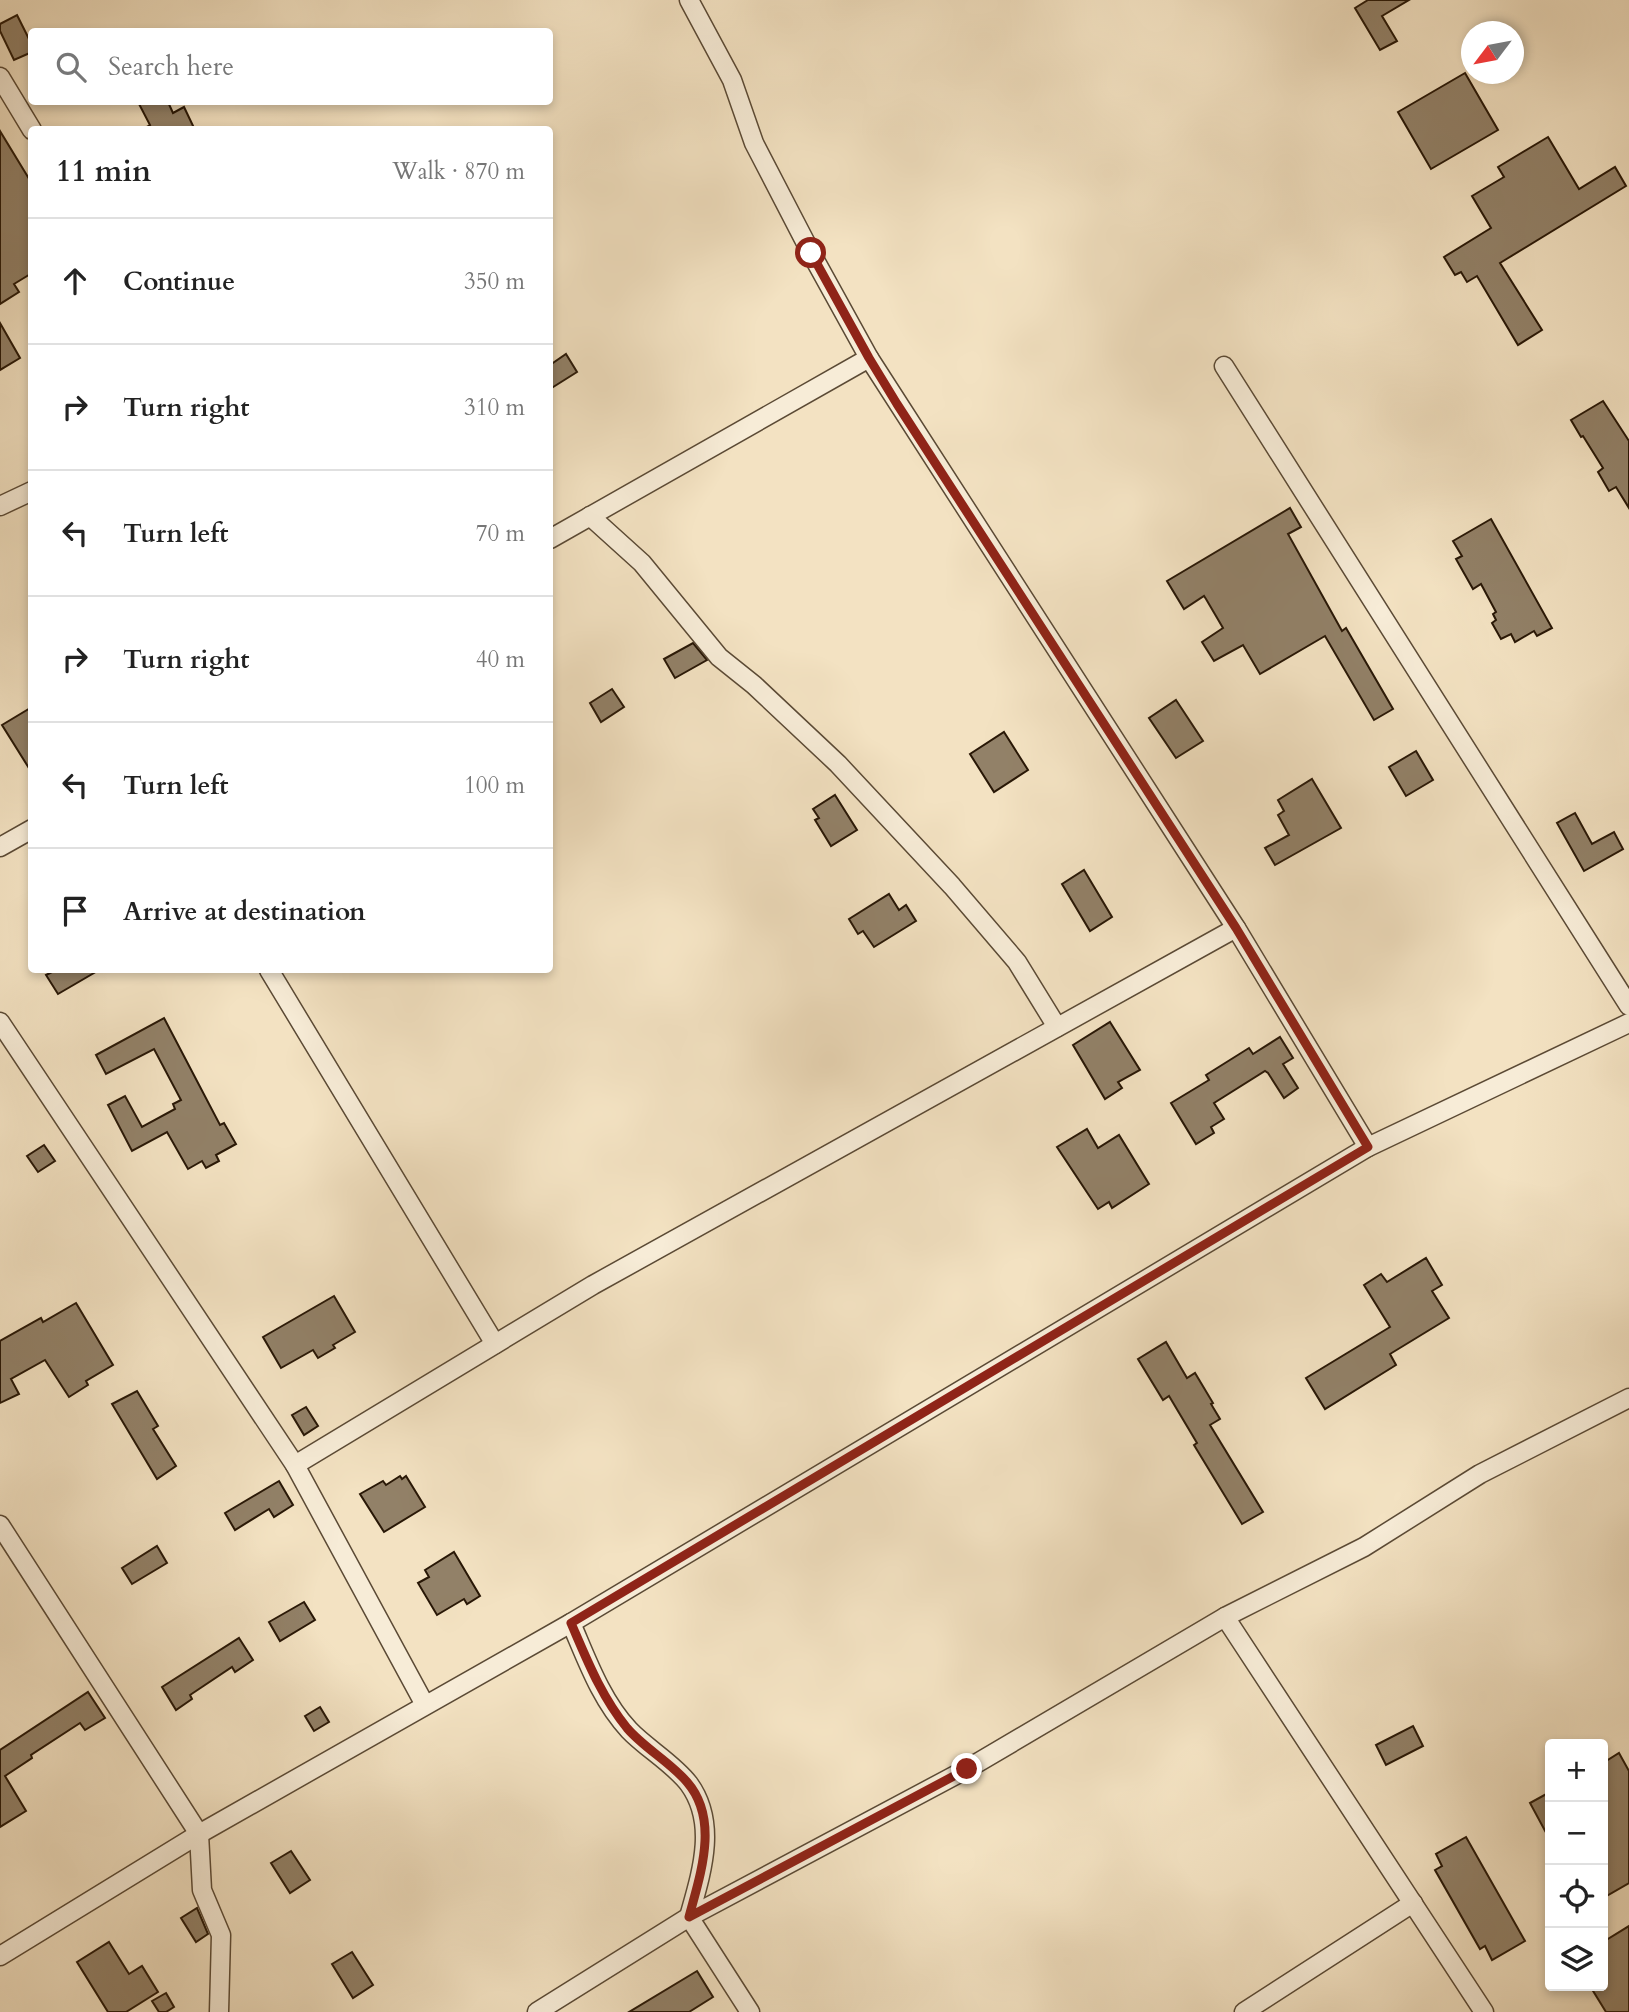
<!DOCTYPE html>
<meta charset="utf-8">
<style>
:root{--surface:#fff;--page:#f6f6f6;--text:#222;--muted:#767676;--line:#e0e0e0}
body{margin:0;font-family:Cardo,serif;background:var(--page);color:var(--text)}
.controls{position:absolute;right:21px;bottom:21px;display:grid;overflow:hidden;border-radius:7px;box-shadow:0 4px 10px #0003}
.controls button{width:63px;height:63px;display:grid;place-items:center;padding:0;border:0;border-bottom:2px solid var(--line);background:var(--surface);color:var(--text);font:35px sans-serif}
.compass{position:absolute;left:1461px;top:21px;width:63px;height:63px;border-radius:50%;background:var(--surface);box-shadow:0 4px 10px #0003;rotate:238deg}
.stop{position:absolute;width:21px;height:21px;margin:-16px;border:5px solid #8f2418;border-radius:50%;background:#fff}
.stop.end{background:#8f2418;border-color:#fff;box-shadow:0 2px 7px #0008}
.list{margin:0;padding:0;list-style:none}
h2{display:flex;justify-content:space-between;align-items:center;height:91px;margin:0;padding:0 28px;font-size:30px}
h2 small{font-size:23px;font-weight:400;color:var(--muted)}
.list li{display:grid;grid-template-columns:46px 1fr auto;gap:21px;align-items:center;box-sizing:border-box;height:126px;padding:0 28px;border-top:2px solid var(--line)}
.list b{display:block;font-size:26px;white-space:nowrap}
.list em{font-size:23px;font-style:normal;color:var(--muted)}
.icon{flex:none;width:38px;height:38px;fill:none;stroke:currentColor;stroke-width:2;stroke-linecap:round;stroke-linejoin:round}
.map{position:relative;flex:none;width:1629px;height:2012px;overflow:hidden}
.search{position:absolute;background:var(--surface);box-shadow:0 4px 10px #0003;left:28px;top:28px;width:525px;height:77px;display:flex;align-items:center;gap:18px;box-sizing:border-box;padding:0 24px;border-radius:7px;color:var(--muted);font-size:26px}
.panel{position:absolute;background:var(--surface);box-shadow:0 4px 10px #0003;left:28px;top:126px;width:525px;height:847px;border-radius:7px}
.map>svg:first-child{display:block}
.building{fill:#928168;stroke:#281706;stroke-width:2}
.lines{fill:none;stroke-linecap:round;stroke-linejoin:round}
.street-casing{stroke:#5b4a35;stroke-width:21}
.street{stroke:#f7ecd7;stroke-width:18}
.route{stroke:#8f2418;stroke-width:9}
</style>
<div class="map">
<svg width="1629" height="2012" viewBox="0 0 1629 2012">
<rect width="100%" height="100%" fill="#f3e2c2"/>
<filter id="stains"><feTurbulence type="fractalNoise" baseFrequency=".00286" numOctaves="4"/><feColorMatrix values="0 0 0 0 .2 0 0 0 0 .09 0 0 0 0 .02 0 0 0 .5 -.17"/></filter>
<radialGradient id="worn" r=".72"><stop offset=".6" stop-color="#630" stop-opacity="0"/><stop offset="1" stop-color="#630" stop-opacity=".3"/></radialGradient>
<!-- building -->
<g class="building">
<polygon points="1368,0 1409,0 1382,16 1397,41 1380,50 1355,8"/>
<polygon points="17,15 32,45 32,52 14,60 0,31 0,24"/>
<polygon points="1465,73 1498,130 1431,169 1398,112"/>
<polygon points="138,102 168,102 173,113 184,107 195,130 141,130 150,125"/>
<polygon points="0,131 31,182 32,250 32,273 14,284 19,292 0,304"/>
<polygon points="1548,137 1579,189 1615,167 1626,186 1500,263 1542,330 1518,345 1477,276 1467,282 1461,272 1455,275 1444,257 1491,228 1472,196 1504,177 1498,167"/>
<polygon points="0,323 20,358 0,370"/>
<polygon points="566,354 577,372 550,389 550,365"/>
<polygon points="1603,401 1629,441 1629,508 1616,487 1609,491 1598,472 1603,468 1583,436 1581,437 1571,420"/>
<polygon points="1290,508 1301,527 1288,534 1342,631 1346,628 1393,709 1374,720 1325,636 1260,674 1243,645 1214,661 1202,642 1223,628 1206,599 1204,596 1184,609 1167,581"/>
<polygon points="1491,519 1552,628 1537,636 1534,631 1515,642 1511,634 1501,639 1492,623 1496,620 1493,614 1496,612 1481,584 1473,589 1456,559 1462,556 1453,541"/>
<polygon points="693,643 707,660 675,678 664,659"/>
<polygon points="612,689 624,707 601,722 590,703"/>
<polygon points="1176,700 1203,741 1176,758 1149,718"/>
<polygon points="32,707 32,773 2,725"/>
<polygon points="1004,732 1028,770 994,792 970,754"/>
<polygon points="1416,751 1433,780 1406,796 1389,767"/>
<polygon points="1312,779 1341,828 1275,865 1265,848 1289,835 1278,815 1284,811 1278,800"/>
<polygon points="835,795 857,830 831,846 815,820 819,818 813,809"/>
<polygon points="1575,813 1592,844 1614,832 1623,849 1584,871 1557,823"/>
<polygon points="1084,870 1112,917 1090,931 1062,884"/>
<polygon points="889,894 899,910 906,905 916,921 874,947 863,931 858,934 849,919"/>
<polygon points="56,970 99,970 58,994 46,975"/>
<polygon points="164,1018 220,1125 224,1123 236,1144 216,1155 219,1161 206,1168 202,1161 188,1169 167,1132 132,1151 108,1105 125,1096 142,1127 175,1109 173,1104 181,1100 154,1049 106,1074 96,1055"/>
<polygon points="1110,1022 1140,1070 1118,1082 1122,1088 1105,1099 1073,1045"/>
<polygon points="1280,1037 1293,1058 1283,1064 1298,1088 1284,1098 1268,1073 1265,1071 1214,1103 1224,1119 1211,1127 1214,1133 1196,1144 1171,1103 1209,1080 1206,1075 1249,1048 1253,1054"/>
<polygon points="1087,1129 1098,1148 1119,1135 1149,1184 1112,1208 1109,1202 1098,1209 1057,1147"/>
<polygon points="44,1145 55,1161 38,1172 27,1156"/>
<polygon points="1426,1258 1442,1285 1432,1291 1449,1318 1390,1354 1396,1365 1325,1409 1306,1378 1390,1327 1364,1285 1381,1274 1387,1282"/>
<polygon points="334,1296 355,1332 333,1345 335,1348 318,1358 313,1350 281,1368 263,1337"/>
<polygon points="76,1303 113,1365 86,1381 88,1385 69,1397 45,1360 11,1379 19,1394 0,1403 0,1341 41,1318 43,1322"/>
<polygon points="1166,1342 1187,1378 1195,1373 1213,1403 1211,1404 1220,1419 1210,1425 1263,1512 1242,1524 1194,1445 1197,1443 1169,1396 1163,1400 1138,1359"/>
<polygon points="137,1391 158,1426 153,1429 176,1466 157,1479 112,1404"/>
<polygon points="306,1407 318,1426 304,1435 292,1415"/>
<polygon points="400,1476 402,1479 406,1476 425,1507 384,1532 360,1494 383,1481 386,1485"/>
<polygon points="279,1481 293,1505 274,1517 269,1509 235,1530 225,1513"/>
<polygon points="157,1546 167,1563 132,1584 122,1568"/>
<polygon points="454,1552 480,1596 467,1604 464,1599 437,1615 418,1583 429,1577 425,1570"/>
<polygon points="304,1602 315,1620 280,1641 269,1622"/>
<polygon points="239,1638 253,1660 235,1672 232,1667 190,1695 192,1699 176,1710 162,1687"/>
<polygon points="88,1692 105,1718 85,1730 80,1723 31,1755 32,1758 5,1776 26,1811 0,1827 0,1750"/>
<polygon points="320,1707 329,1722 314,1731 305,1716"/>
<polygon points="1413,1726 1423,1746 1386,1765 1376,1745"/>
<polygon points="1619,1753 1629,1771 1629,1883 1603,1898 1603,1763"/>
<polygon points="1550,1792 1550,1840 1530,1803"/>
<polygon points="1466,1837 1525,1941 1492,1960 1485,1946 1480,1949 1435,1870 1442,1866 1436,1854"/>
<polygon points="291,1851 310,1880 290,1893 271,1863"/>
<polygon points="197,1908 208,1934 196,1942 181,1918"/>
<polygon points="1629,1926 1629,2012 1606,2012 1590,1986 1603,1986 1603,1942"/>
<polygon points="109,1942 129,1974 142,1966 158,1992 126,2012 108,2012 77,1962"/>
<polygon points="352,1952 373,1985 353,1998 332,1964"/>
<polygon points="697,1971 713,1997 689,2012 629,2012"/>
<polygon points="166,1993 174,2007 166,2012 159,2012 152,2001"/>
</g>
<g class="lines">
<!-- street casing -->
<g class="street-casing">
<g id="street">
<polyline points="689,0 732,80 754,143 811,253 869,358"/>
<polyline points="0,77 32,130"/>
<polyline points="1224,366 1629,1006"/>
<polyline points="0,506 32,491"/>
<polyline points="590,516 642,563 719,657 754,685 838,764 952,886 1017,962 1057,1027"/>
<polyline points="550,539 869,358 1236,928 1368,1147"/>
<polyline points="0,847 32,829"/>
<polyline points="269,970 495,1344"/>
<polyline points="0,1022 295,1465 425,1705"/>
<polyline points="295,1465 593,1285 1236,928"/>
<polyline points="0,1525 199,1834 202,1890 221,1935 219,2012"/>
<polyline points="1225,1617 1484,2012"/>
<path d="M 571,1623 C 587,1660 601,1700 629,1730 C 646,1748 674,1764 689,1784 C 718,1824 701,1874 689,1917 L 750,2012"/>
<polyline points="0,1956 199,1834 571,1623 1368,1147 1629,1023"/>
<polyline points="537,2012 689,1917 967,1769 1225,1617 1364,1547 1480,1474 1629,1398"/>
<polyline points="1244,2012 1413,1903"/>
</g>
</g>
<!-- street -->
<use href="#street" class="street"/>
</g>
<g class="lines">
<!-- route -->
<path class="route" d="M 811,253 L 869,358 L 897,404 L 1236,928 L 1368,1147 L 571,1623 C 587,1660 601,1696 627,1728 C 644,1748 670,1762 687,1782 C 720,1820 700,1875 689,1917 L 967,1769"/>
</g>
<rect width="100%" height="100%" filter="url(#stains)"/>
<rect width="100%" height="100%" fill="url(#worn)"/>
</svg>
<div class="controls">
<button>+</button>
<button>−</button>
<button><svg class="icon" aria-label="locate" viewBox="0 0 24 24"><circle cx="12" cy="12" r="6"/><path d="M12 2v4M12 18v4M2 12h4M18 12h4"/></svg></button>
<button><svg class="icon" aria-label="layers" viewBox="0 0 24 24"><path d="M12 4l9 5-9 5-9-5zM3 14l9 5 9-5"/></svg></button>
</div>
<svg class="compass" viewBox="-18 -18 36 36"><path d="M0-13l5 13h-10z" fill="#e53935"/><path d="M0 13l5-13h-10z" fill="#767676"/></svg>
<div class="stop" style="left:811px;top:253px"></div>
<div class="stop end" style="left:967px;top:1769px"></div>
<div class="search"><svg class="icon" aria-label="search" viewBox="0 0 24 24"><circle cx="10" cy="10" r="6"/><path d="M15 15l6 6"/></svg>Search here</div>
<section class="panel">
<h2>11 min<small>Walk · 870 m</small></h2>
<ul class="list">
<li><svg class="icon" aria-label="ahead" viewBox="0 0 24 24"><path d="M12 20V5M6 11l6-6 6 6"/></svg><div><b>Continue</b></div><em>350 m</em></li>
<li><svg class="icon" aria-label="right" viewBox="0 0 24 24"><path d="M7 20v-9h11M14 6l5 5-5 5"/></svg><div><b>Turn right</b></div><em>310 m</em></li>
<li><svg class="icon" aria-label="left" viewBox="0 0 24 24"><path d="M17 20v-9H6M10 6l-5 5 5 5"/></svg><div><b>Turn left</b></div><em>70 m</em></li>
<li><svg class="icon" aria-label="right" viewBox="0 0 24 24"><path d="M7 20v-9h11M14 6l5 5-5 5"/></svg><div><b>Turn right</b></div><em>40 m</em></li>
<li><svg class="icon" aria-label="left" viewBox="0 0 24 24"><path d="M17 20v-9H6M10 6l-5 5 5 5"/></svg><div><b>Turn left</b></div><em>100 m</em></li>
<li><svg class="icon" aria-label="arrive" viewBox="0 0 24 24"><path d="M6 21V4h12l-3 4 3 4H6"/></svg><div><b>Arrive at destination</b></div></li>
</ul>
</section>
</div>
